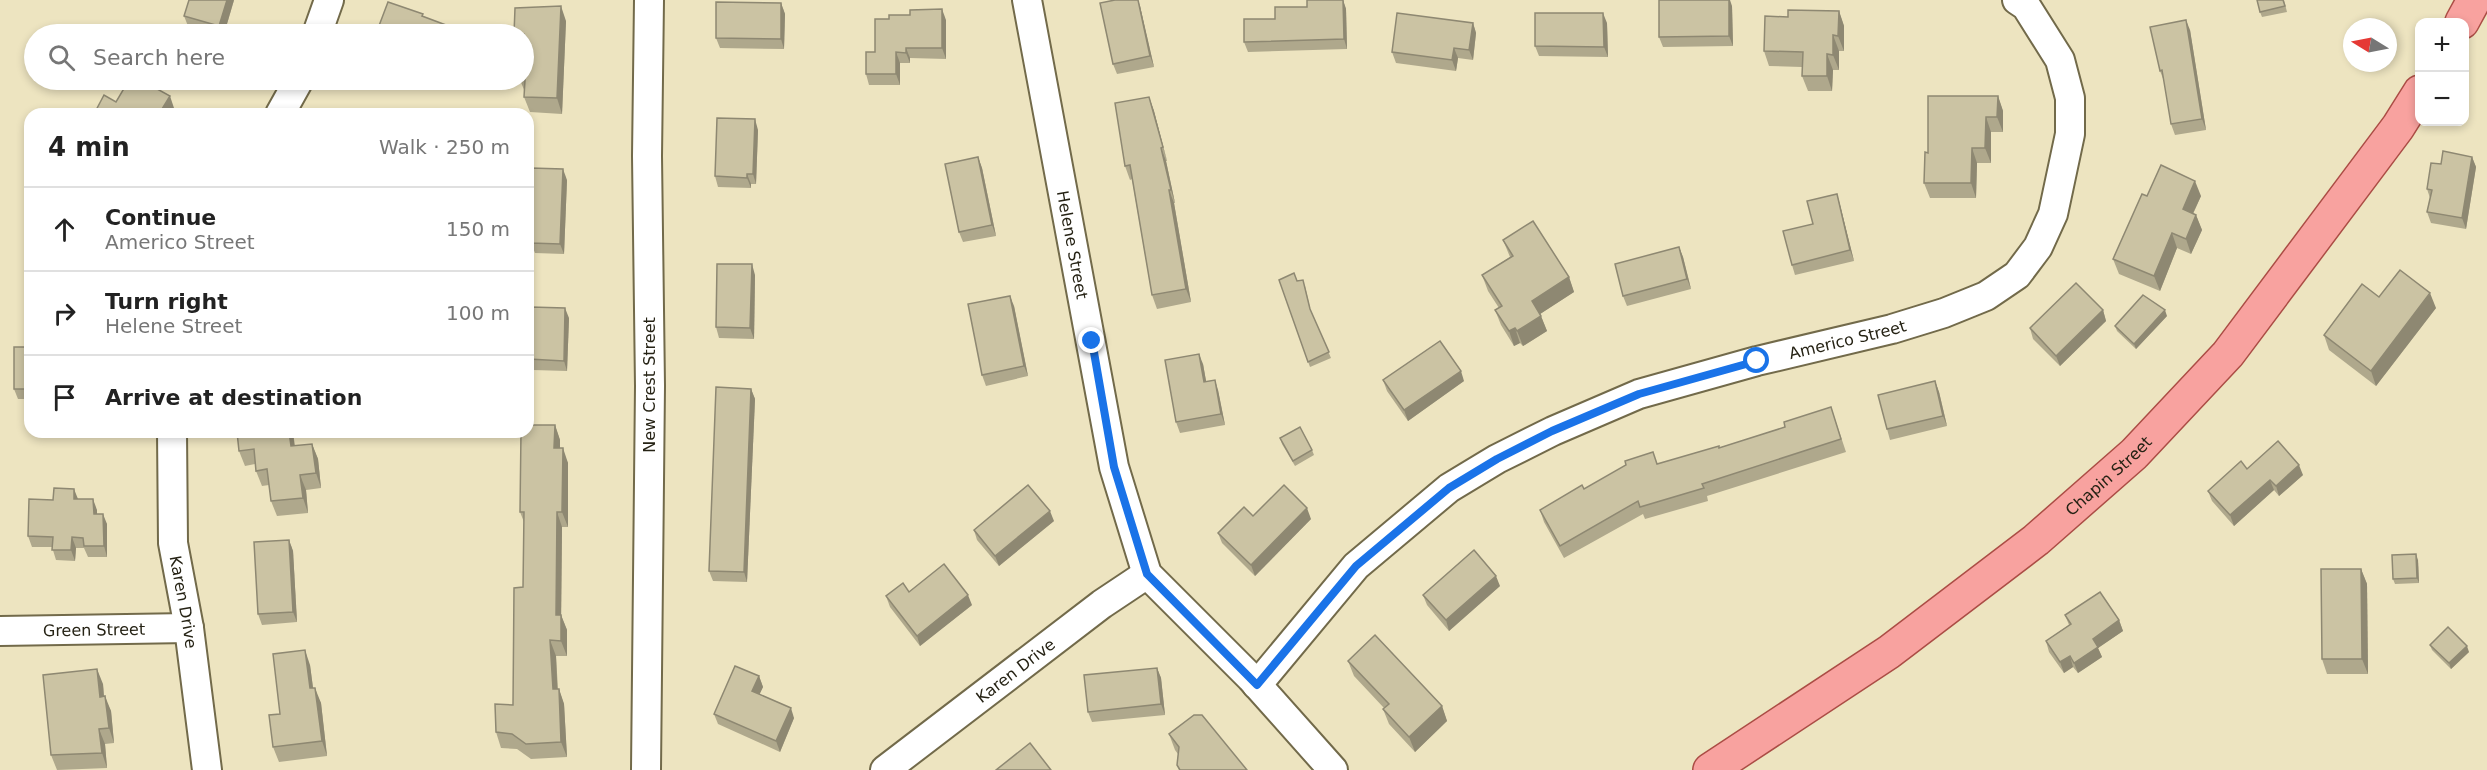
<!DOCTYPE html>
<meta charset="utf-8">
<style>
:root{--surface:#fff;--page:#f6f6f6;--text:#222;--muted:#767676;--line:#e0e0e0}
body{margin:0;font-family:"DejaVu Sans",sans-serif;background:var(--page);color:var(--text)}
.controls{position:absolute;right:18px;top:18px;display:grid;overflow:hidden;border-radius:12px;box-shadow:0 3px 9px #0003}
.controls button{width:54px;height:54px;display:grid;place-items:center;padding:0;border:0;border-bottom:2px solid var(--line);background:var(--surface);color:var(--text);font:30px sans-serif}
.compass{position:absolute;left:2343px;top:18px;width:54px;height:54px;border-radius:50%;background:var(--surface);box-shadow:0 3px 9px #0003;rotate:280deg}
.stop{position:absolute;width:18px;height:18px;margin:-14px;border:4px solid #1a73e8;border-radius:50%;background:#fff}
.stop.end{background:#1a73e8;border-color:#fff;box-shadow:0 2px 6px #0008}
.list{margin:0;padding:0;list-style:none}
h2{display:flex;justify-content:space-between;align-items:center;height:78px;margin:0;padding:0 24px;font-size:26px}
h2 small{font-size:20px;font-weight:400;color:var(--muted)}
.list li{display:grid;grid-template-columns:39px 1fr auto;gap:18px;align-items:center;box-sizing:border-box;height:84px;padding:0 24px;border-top:2px solid var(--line)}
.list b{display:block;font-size:22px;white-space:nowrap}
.list p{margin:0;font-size:20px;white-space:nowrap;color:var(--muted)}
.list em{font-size:20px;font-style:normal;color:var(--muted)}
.icon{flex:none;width:33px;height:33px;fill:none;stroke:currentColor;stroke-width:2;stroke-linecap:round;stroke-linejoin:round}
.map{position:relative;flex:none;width:2487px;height:770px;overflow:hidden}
.search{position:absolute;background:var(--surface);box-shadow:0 3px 9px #0003;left:24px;top:24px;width:510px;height:66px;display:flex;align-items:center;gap:15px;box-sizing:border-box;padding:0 21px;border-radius:33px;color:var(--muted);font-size:22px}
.panel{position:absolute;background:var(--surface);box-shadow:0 3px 9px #0003;left:24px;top:108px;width:510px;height:330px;border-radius:18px}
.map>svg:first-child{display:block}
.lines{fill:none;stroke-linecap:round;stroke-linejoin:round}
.minor-casing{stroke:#726a4a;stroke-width:32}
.major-casing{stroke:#ab4d45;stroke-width:36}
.minor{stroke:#fff;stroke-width:28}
.major{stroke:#f8a29f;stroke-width:33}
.wall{fill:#afa88c}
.shaded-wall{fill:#8e8872}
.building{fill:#cbc3a3;stroke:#8e8872;stroke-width:1.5}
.route{stroke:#1a73e8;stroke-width:8}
.labels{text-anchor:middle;stroke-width:5;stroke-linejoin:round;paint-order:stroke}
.street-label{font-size:16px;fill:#262315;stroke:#fff}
</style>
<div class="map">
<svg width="2487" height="770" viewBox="0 0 2487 770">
<rect width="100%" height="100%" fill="#ede4c0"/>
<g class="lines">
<!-- minor casing -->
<g class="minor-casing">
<g id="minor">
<path id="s1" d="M 1027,0 L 1114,467 L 1147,574 L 1251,678 L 1333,770"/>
<polyline points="317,34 329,0"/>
<polyline points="280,114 299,80"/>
<path id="s2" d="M 172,432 L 173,543 L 189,628 L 207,770"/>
<path id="s3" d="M 0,631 L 189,628"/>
<path id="s4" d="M 1257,685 L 1356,566 L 1449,488 L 1497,459 L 1553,431 L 1639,394 L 1757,361 L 1892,329 L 1944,313 L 1986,296 L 2017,275 L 2038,247 L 2053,214 L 2070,134 L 2070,98 L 2060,60 L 2026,6 L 2017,0"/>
<polyline points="646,770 650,386 647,156 649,0"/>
<path id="s5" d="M 885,770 L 1102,604 L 1147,574"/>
</g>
</g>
<!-- major casing -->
<g class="major-casing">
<g id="major">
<polyline points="2462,22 2474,0"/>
<path id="s6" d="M 1710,770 L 1889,652 L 2036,540 L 2134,454 L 2228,354 L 2398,127 L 2420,92"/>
</g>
</g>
<!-- minor -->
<use href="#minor" class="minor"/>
<!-- major -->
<use href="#major" class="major"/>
</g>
<!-- wall -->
<g class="wall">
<polygon points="234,0 224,34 215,34 188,26 184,16"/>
<polygon points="1343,0 1346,9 1347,49 1248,52 1244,42 1275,19"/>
<polygon points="2284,0 2287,12 2262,17 2260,12"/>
<polygon points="781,3 785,14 784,49 720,48 716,38"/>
<polygon points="1140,6 1154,67 1117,74 1113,64"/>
<polygon points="1732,6 1733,46 1663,47 1659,37"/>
<polygon points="1839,11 1844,26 1844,51 1839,51 1839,70 1833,70 1832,91 1808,91 1802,76 1802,67 1769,66 1764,51 1788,17"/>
<polygon points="946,20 946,59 910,58 910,63 900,63 900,85 869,85 866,74 875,52"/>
<polygon points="566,21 562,114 530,112 524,97 525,92 520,80"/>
<polygon points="1473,23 1476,33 1473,60 1458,58 1456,71 1396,63 1392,52"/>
<polygon points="1607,23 1608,57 1539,56 1535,46"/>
<polygon points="2190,30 2206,130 2175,135 2171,124 2164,81 2160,71"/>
<polygon points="1998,96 2003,111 2003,132 1991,132 1991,163 1977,163 1976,198 1930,198 1924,183 1928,153"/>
<polygon points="1149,97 1154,111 1167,161 1166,161 1175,203 1174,203 1191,302 1157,309 1152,295 1132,179 1130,180 1125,166"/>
<polygon points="758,130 756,184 751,184 751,188 718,187 715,176"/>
<polygon points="978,157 982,168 996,236 963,242 959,232"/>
<polygon points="2472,157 2476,167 2466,229 2431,223 2427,212 2430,198 2427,189 2441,164"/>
<polygon points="567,180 564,254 535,253 531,243 532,234 528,224"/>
<polygon points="1837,194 1840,205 1854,261 1795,275 1792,265"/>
<polygon points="2147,196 2201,196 2193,214 2196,215 2202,230 2191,254 2177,248 2160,291 2119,274 2113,259"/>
<polygon points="1503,240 1569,277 1574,292 1540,314 1547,331 1523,346 1520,343 1514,346 1501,325 1495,310 1499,308 1488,291 1482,275 1510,257"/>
<polygon points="1679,247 1683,257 1691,289 1627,306 1623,296"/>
<polygon points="755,275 754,339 719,338 716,327"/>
<polygon points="1279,280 1297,281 1305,286 1311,312 1331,358 1310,367"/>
<polygon points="2379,297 2436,308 2376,386 2329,350 2324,335"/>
<polygon points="1014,306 1028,376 986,386 982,375"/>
<polygon points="2103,310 2106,321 2060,366 2033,339 2030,328"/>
<polygon points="2167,316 2136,349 2117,331 2115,326"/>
<polygon points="569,318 567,371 533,370 529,359"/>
<polygon points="30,347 30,399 18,399 14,389"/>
<polygon points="1203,364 1206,381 1218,390 1225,425 1180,433 1176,422"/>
<polygon points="1383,380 1464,381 1408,421 1387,391"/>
<polygon points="1935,381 1939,392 1947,426 1890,440 1887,429"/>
<polygon points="751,389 755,399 747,582 713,581 709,571"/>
<polygon points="1831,407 1846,452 1707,496 1708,501 1645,519 1643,514 1564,558 1544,522 1540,510 1584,489 1657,464 1719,448 1785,427"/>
<polygon points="555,425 560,440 560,448 568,463 568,527 562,527 561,615 567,630 567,656 556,656 558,689 559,689 564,704 567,757 531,759 517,749 501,748 496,732 513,705 523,587 524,522 520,512"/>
<polygon points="237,432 293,432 295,446 312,444 318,459 321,488 306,490 308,513 277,516 271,501 269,485 262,486 256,471 255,464 245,466 239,451"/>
<polygon points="1280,438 1312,450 1314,455 1295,466 1282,444"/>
<polygon points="2247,469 2303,475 2279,496 2274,490 2234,526 2212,501 2208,491"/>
<polygon points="78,499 97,510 97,514 107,524 107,557 88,557 84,548 76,548 75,561 56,560 52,547 32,547 28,536 53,500"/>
<polygon points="1253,516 1311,519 1255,576 1222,543 1218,533"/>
<polygon points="1054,521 999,566 977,540 974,530"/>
<polygon points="289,540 293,551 297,622 262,625 258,614"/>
<polygon points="2418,560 2419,583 2395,584 2393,579"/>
<polygon points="2361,569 2367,584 2368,674 2327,674 2322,659"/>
<polygon points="1500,586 1449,631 1427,605 1423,595"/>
<polygon points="909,592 972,605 920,646 890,607 886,596"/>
<polygon points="2065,615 2119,620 2123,631 2098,648 2102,657 2078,673 2073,667 2064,673 2049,652 2046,641 2069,625"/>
<polygon points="2430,645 2469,652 2451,669 2432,650"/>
<polygon points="1348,661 1442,706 1447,721 1415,752 1389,724 1383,709 1384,708 1354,676"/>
<polygon points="310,665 313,688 321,703 327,756 279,762 273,747 280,714"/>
<polygon points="1157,668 1161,678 1165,715 1092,722 1088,712"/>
<polygon points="759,676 763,687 759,694 794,718 780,752 718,724 714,714"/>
<polygon points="103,684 104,697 111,711 114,743 105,744 107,768 57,770 51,755"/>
<polygon points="1169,734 1247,770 1179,770 1177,765 1178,754 1175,750"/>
</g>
<!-- shaded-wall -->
<g class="shaded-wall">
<polygon points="227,0 234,0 224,34 222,34 219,26"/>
<polygon points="1138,0 1140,6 1154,67 1150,56"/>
<polygon points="1343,0 1346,9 1347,49 1344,39"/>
<polygon points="1729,0 1730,0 1732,6 1733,46 1729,36"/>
<polygon points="781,3 785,14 784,49 781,39"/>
<polygon points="561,6 566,21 562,114 557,98"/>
<polygon points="942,9 946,20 946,59 942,48"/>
<polygon points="1839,11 1844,26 1844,51 1838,36"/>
<polygon points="1603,13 1607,23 1608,57 1604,47"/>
<polygon points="2186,20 2190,30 2206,130 2202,119"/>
<polygon points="1473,23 1476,33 1473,60 1469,50"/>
<polygon points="1833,35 1839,51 1839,70 1833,55"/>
<polygon points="906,48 910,58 910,63 906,53"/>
<polygon points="1454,48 1458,58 1456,71 1452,60"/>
<polygon points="896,52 900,63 900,85 896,74"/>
<polygon points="1827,54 1833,70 1832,91 1827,76"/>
<polygon points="170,96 175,111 173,114 159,114"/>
<polygon points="1998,96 2003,111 2003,132 1997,117"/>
<polygon points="1149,97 1154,111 1167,161 1163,147"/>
<polygon points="1986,117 1991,132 1991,163 1985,148"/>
<polygon points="755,119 758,130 756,184 753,174"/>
<polygon points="1161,148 1166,161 1175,203 1171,190"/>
<polygon points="1972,148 1977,163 1976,198 1971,183"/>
<polygon points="978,157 982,168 996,236 992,225"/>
<polygon points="2472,157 2476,167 2466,229 2462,218"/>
<polygon points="563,169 567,180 564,254 560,244"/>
<polygon points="747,174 751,184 751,188 747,178"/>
<polygon points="2195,181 2201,196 2188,224 2183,209"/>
<polygon points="1169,190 1174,203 1191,302 1186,289"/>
<polygon points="1837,194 1840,205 1854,261 1850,250"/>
<polygon points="2196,215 2202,230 2191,254 2186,239"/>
<polygon points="2172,233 2177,248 2160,291 2154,276"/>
<polygon points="1679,247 1683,257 1691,289 1687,279"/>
<polygon points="752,264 755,275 754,339 750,328"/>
<polygon points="1569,277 1574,292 1537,316 1532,301"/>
<polygon points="2430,293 2436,308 2376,386 2371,371"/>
<polygon points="1010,296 1014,306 1028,376 1024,366"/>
<polygon points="565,308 569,318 567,371 564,361"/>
<polygon points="2103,310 2106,321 2060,366 2056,356"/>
<polygon points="2165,310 2167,316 2136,349 2134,344"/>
<polygon points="1541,316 1547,331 1523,346 1517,331"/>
<polygon points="1515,328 1520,343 1514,346 1509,331"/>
<polygon points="1199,354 1203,364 1208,392 1204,382"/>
<polygon points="1461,371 1464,381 1408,421 1404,410"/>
<polygon points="1215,380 1218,390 1225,425 1221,414"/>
<polygon points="1935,381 1939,392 1947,426 1943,416"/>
<polygon points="751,389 755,399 747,582 744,572"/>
<polygon points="555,425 560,440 560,463 554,448"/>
<polygon points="289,432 293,432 296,461 291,446"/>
<polygon points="312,444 318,459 321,488 316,473"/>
<polygon points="563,448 568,463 568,527 562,512"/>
<polygon points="2299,465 2303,475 2279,496 2276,486"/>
<polygon points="300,475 306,490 308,513 303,498"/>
<polygon points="2270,480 2274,490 2234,526 2230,515"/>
<polygon points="74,489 78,499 74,499"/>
<polygon points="93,499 97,510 97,524 94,514"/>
<polygon points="1307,508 1311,519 1255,576 1251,565"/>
<polygon points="1050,511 1054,521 999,566 995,556"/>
<polygon points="557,512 562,527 561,630 556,615"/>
<polygon points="103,514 107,524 107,557 104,546"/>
<polygon points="72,537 76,548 75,561 71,550"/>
<polygon points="289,540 293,551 297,622 293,612"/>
<polygon points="2416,554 2418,560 2419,583 2417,578"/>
<polygon points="2361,569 2367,584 2368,674 2362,659"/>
<polygon points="1496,576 1500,586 1449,631 1446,620"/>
<polygon points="968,595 972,605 920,646 917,636"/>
<polygon points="561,615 567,630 567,656 561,641"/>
<polygon points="2119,620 2123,631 2098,648 2102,657 2078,673 2074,663 2093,639"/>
<polygon points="550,640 556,656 558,704 553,689"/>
<polygon points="2467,646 2469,652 2451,669 2449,663"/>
<polygon points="305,650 310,665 315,703 310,688"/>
<polygon points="2070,656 2073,667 2064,673 2060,662"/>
<polygon points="1157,668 1161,678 1165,715 1161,704"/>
<polygon points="97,669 103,684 105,712 100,697"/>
<polygon points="759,676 763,687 756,702 752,691"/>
<polygon points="315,688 321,703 327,756 322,741"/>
<polygon points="559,689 564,704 567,757 561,742"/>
<polygon points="105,696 111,711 114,743 109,728"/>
<polygon points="1442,706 1447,721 1415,752 1409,737"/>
<polygon points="791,708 794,718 780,752 776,741"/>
<polygon points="99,729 105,744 107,768 102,753"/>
</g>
<!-- building -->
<g class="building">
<polygon points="189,0 227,0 219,26 184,16"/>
<polygon points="1115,0 1138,0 1150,56 1113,64 1100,3"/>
<polygon points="1307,0 1343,0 1344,39 1244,42 1244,19 1275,19 1275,7 1307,7"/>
<polygon points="1659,0 1729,0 1729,36 1659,37"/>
<polygon points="2257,0 2283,0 2285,6 2260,12"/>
<polygon points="388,2 423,14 422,16 462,31 461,34 382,34 382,33 377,31"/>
<polygon points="716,2 781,3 781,39 716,38"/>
<polygon points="561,6 557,98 524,97 525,80 520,80 524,80 524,34 514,34 515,8"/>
<polygon points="942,9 942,48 906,48 906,53 896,52 896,74 866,74 866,52 875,52 875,19 889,19 889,15 910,15 910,10"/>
<polygon points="1788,10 1839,11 1838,36 1833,35 1833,55 1827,54 1827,76 1802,76 1803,52 1764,51 1765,16 1788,17"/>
<polygon points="1397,13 1473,23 1469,50 1454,48 1452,60 1392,52"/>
<polygon points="1535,13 1603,13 1604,47 1535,46"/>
<polygon points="2186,20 2202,119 2171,124 2162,70 2160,71 2150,27"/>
<polygon points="129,80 141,80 170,96 159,114 94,114 104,95 116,102"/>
<polygon points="1928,96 1998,96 1997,117 1986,117 1985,148 1972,148 1971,183 1924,183 1925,152 1928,153"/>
<polygon points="1149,97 1163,147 1161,148 1171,190 1169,190 1186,289 1152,295 1130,165 1125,166 1115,103"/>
<polygon points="717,118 755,119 753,174 747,174 747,178 715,176"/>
<polygon points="2443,151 2472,157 2462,218 2427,212 2432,190 2427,189 2431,163 2441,164"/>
<polygon points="978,157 992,225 959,232 945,164"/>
<polygon points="2161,165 2195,181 2183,209 2196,215 2186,239 2172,233 2154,276 2113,259 2142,194 2147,196"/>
<polygon points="530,168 563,169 560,244 531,243 532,224 528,223"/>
<polygon points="1837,194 1850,250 1792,265 1783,231 1813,224 1807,201"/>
<polygon points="1533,221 1569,277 1532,301 1541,316 1517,331 1515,328 1509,331 1495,310 1502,306 1482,275 1513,256 1503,240"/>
<polygon points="1679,247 1687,279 1623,296 1615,264"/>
<polygon points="717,264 752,264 750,328 716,327"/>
<polygon points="2400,270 2430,293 2371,371 2324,335 2362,284 2379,297"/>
<polygon points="1294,273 1297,281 1303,280 1310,309 1329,352 1308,362 1279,280"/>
<polygon points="2076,283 2103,310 2056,356 2030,328"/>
<polygon points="2143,295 2165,310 2134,344 2115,326"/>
<polygon points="1010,296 1024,366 982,375 968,304"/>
<polygon points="530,307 565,308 564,361 529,359"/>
<polygon points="1440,341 1461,371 1404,410 1383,380"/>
<rect x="14" y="347" width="16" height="42"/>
<polygon points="1199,354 1204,382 1215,380 1221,414 1176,422 1165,360"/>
<polygon points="1935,381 1943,416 1887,429 1878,395"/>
<polygon points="716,387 751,389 744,572 709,571"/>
<polygon points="1831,407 1841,439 1702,484 1704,488 1640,507 1638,501 1560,546 1540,510 1582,485 1584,489 1626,465 1625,461 1653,452 1657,464 1719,446 1719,448 1785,427 1784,422"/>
<polygon points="528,425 555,425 554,448 563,448 562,512 557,512 556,615 561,615 561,641 550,640 553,689 559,689 561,742 526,744 512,734 496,732 495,704 513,705 514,588 523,587 524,512 520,512 521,432 528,432"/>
<polygon points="1300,427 1312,450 1293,461 1280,438"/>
<polygon points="237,432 289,432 291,446 312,444 316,473 300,475 303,498 271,501 267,469 256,471 254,449 239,451"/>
<polygon points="2278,441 2299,465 2276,486 2270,480 2230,515 2208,491 2241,461 2247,469"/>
<polygon points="1028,485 1050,511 995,556 974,530"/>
<polygon points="1284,485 1307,508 1251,565 1218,533 1244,507 1253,516"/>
<polygon points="54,488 74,489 74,499 93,499 94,514 103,514 104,546 84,546 83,538 72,537 71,550 52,550 53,537 28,536 29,499 53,500"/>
<polygon points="289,540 293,612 258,614 254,542"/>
<polygon points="1474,550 1496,576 1446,620 1423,595"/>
<polygon points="2416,554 2417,578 2393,579 2392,555"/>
<polygon points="944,564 968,595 917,636 886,596 903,583 909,592"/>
<polygon points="2321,569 2361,569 2362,659 2322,659"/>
<polygon points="2100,592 2119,620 2093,639 2098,647 2074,663 2070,656 2060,662 2046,641 2071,624 2065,615"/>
<polygon points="2448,627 2467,646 2449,663 2430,645"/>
<polygon points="1375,635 1442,706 1409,737 1383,709 1389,704 1348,661"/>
<polygon points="305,650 310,688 315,688 322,741 273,747 269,715 280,714 273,654"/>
<polygon points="735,666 759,676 752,691 791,708 776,741 714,714"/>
<polygon points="1157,668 1161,704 1088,712 1084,675"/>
<polygon points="97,669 100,697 105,696 109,728 99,729 102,753 51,755 43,675"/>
<polygon points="1194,715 1202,715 1247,770 1180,770 1177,765 1179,747 1169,734"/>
<polygon points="1030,743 1051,770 996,770"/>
</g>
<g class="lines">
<!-- route -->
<polyline class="route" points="1092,341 1114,467 1147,574 1257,685 1356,566 1449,488 1497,459 1552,431 1639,394 1757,361"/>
</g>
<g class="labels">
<!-- street labels -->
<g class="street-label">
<text dy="6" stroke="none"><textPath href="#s1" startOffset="249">Helene Street</textPath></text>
<text dy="6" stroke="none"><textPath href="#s4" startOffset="704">Americo Street</textPath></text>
<text transform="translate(649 385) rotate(-90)" y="6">New Crest Street</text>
<text dy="6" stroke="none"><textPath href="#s6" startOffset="496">Chapin Street</textPath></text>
<text dy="6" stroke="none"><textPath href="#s2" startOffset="171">Karen Drive</textPath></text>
<text dy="6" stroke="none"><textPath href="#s3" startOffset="94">Green Street</textPath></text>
<text dy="6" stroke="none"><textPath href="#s5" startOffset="164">Karen Drive</textPath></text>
</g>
</g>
</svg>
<div class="controls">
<button>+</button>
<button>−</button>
</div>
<svg class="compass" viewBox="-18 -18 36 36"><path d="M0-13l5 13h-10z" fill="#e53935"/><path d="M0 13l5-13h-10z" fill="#767676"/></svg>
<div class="stop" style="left:1757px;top:361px"></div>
<div class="stop end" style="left:1092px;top:341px"></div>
<div class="search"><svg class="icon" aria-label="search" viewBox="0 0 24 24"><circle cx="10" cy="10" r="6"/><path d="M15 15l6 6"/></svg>Search here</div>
<section class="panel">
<h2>4 min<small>Walk · 250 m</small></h2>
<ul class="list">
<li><svg class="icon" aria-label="ahead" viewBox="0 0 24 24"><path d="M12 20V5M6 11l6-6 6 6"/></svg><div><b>Continue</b><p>Americo Street</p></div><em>150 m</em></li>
<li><svg class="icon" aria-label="right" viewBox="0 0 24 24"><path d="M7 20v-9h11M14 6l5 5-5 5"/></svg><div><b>Turn right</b><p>Helene Street</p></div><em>100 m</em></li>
<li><svg class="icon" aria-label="arrive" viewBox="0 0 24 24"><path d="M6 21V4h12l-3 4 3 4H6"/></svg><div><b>Arrive at destination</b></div></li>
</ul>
</section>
</div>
